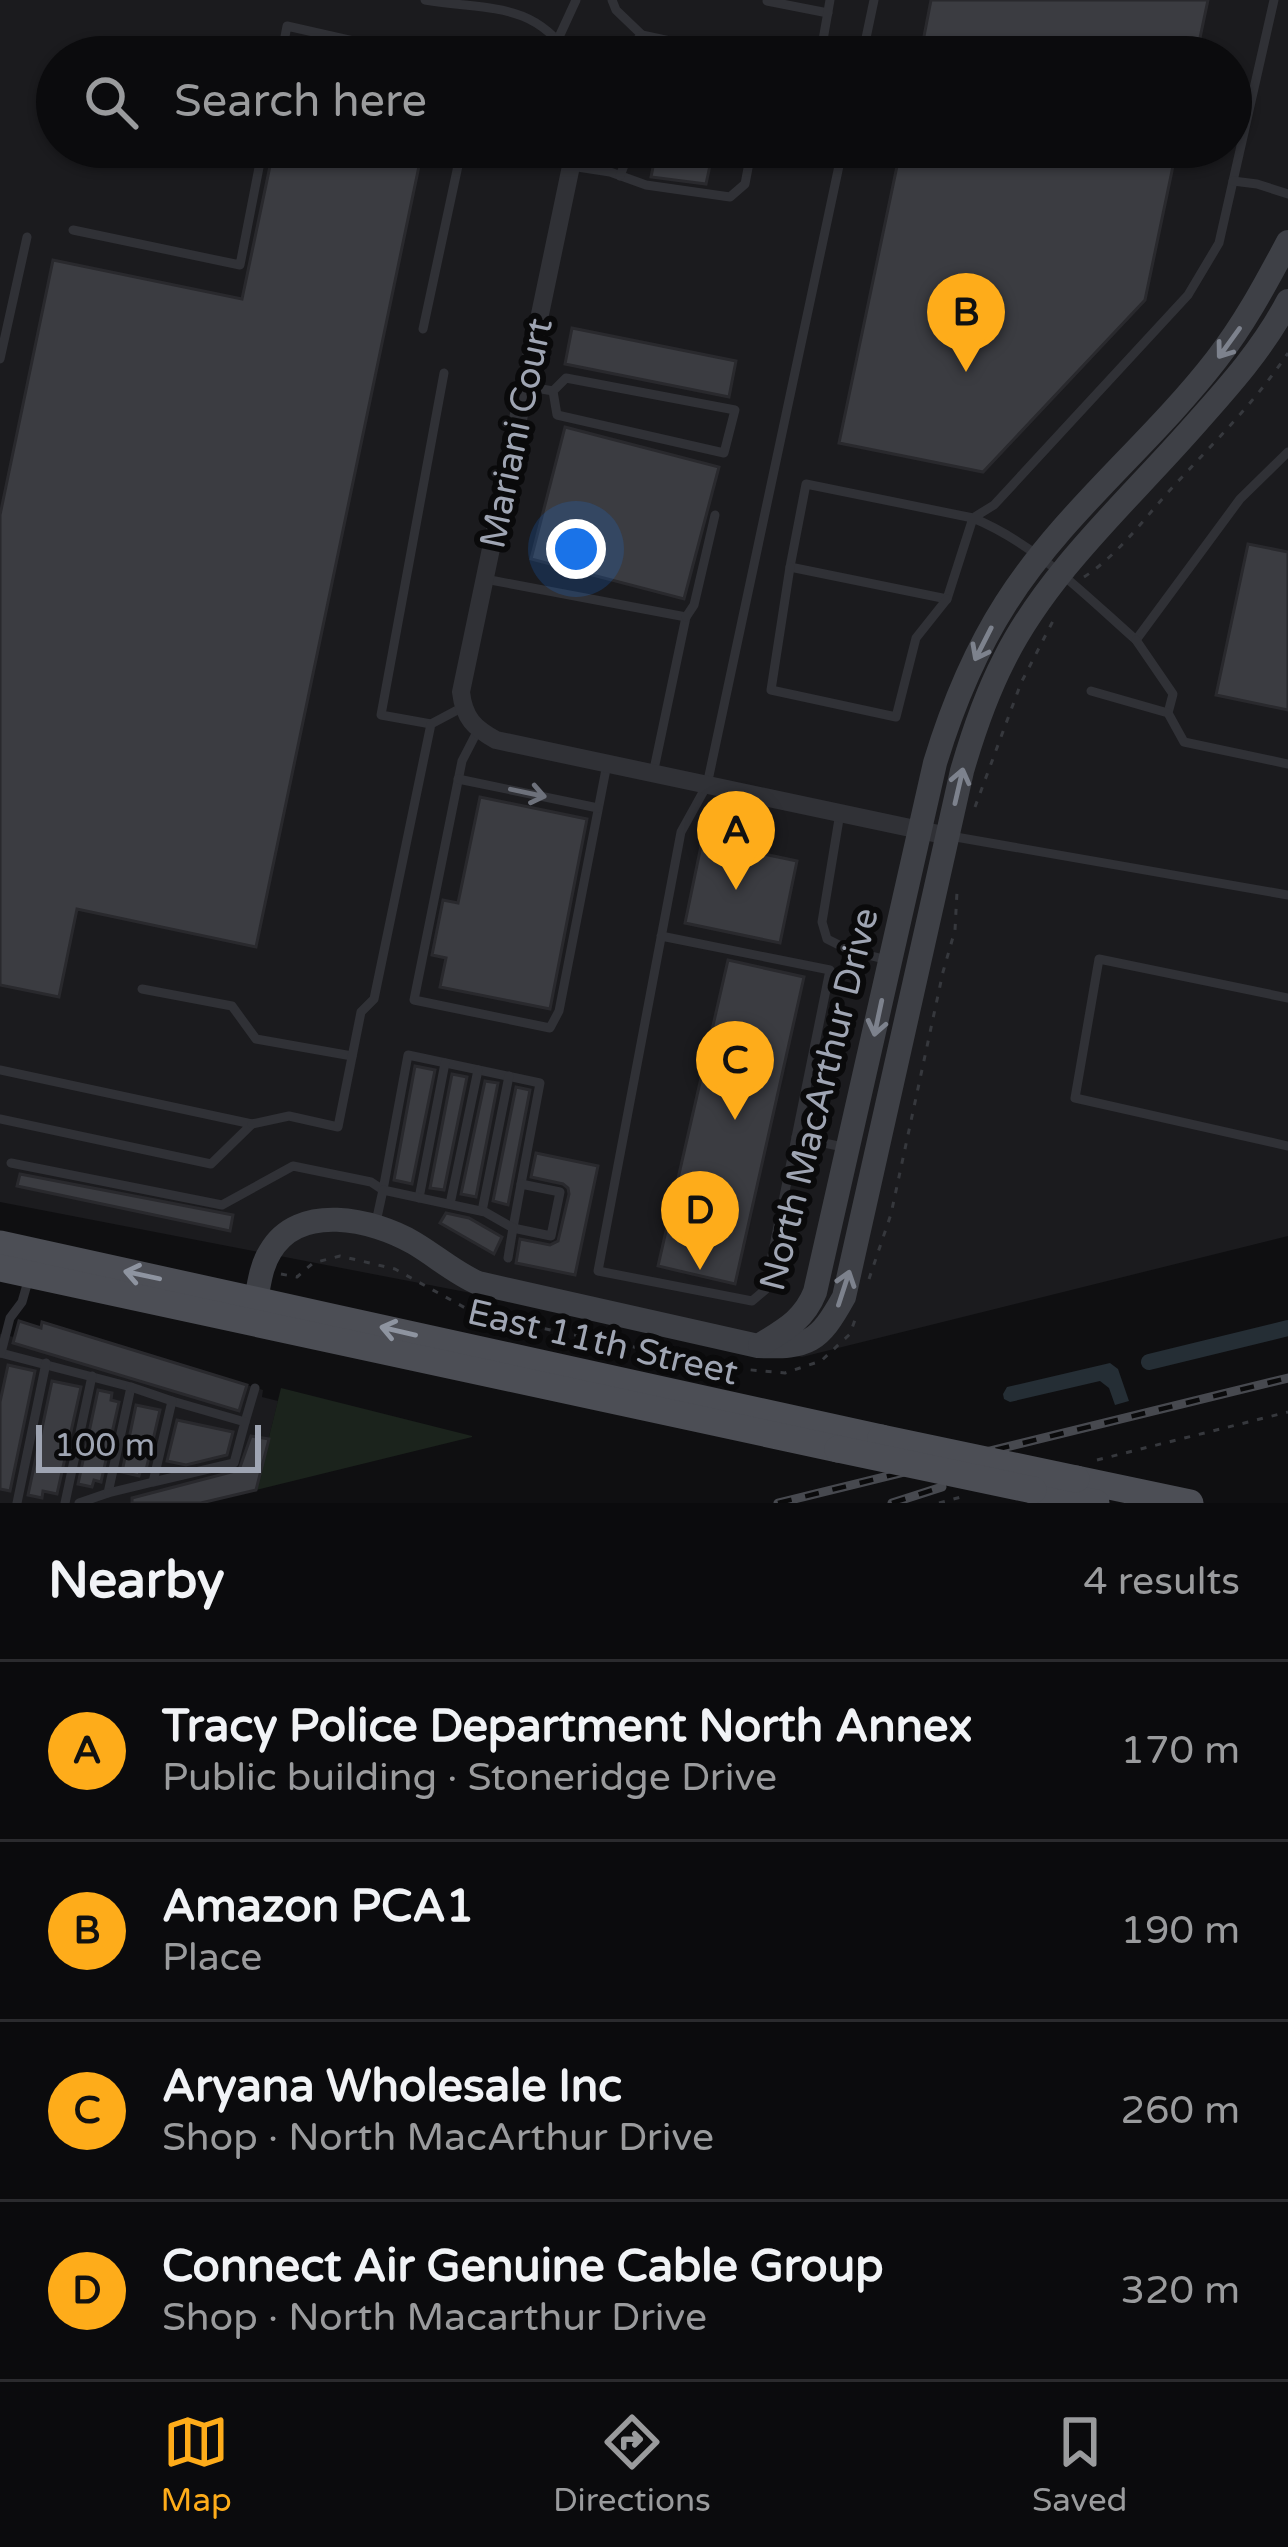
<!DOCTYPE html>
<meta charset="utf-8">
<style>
:root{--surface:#0b0b0d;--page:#141416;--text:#f1f3f6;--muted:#9a9b9d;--line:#2b2b2e;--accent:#feac1a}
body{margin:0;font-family:"Varela Round",sans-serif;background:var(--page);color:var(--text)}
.scale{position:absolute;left:36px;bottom:30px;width:225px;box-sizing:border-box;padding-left:12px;border:6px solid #9fa5b3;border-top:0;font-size:33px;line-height:42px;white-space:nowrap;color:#9fa5b3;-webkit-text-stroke:9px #0a0a0b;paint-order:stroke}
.you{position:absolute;left:576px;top:549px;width:42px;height:42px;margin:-30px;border:9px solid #fff;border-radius:50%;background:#1a73e8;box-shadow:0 0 0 18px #1a73e833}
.badge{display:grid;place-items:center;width:78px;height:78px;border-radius:50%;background:var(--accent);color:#111;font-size:39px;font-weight:700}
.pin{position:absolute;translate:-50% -99px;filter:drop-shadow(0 3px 6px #0008)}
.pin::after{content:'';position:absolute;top:63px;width:42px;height:36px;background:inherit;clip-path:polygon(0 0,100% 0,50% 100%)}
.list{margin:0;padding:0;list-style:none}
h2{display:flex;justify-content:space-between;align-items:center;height:156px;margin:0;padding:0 48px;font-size:51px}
h2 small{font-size:39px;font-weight:400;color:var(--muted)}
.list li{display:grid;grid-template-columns:78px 1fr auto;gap:36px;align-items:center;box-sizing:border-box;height:180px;padding:0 48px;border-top:3px solid var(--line)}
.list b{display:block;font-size:45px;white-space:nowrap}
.list p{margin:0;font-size:39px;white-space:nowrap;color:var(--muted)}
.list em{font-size:39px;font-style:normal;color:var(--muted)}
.icon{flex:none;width:66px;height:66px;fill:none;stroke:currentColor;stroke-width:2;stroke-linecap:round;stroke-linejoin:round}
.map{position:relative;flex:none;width:1288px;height:1503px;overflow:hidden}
.search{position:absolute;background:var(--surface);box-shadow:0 3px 9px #0004;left:36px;right:36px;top:36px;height:132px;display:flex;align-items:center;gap:30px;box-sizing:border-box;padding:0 42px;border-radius:66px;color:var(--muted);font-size:45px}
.sheet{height:876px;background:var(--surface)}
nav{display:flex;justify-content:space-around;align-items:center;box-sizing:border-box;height:168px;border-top:3px solid var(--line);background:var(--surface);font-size:33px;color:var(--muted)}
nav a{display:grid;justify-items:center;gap:6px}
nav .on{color:var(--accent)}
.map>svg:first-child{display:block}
.built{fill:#1b1b1e;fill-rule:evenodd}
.green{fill:#1b231c}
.water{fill:#252e35}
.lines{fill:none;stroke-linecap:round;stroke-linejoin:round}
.canal{stroke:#252e35;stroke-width:16}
.building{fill:#3b3c41;stroke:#29292d;stroke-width:3}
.path{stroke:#36383d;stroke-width:3;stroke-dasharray:6 9;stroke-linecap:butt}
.service{stroke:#303136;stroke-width:9}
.minor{stroke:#303136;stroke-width:18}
.secondary{stroke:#3e4046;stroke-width:24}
.primary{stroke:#4c4e55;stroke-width:27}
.rail-casing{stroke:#47494f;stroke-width:9}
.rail{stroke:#0a0a0b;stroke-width:4.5;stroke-dasharray:14;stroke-linecap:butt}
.primary-bridge{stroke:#4c4e55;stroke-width:27}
.oneway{stroke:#7d828d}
.oneway2{stroke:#6d717b}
.oneway3{stroke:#8e94a0}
.labels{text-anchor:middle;stroke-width:12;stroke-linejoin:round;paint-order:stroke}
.street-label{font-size:36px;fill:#9fa5b3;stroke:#0a0a0b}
</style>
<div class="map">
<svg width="1288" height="1503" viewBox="0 0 1288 1503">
<rect width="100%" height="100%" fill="#0f0f11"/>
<!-- built -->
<g class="built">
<path d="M 0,0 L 1288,0 L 1288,1236 L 802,1357 L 0,1202 ZM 57,57 L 1231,57 L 1231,147 L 57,147 Z"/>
<polygon points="19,1321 40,1327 42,1322 247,1385 263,1390 262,1397 278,1401 256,1490 201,1503 0,1503 0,1334 14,1337"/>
</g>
<!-- green -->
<polygon class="green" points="281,1388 472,1436 472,1437 256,1490"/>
<!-- water -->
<polygon class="water" points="1110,1363 1118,1369 1129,1401 1115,1405 1109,1388 1100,1381 1010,1402 1004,1399 1003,1394 1007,1387"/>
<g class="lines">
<!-- canal -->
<polyline class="canal" points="1149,1362 1288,1328"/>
</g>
<!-- building -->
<g class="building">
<polygon points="931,0 1208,0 1196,57 920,57"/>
<polygon points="274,147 423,147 256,947 77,909 59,997 0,985 0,515 53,260 242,299"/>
<polygon points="657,147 714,147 706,184 651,177"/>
<polygon points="901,147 1177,147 1145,300 983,472 839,443"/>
<polygon points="572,328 736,361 729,397 565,364"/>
<polygon points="565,427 719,467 684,599 531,559"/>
<polygon points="1248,544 1288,552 1288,710 1216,695"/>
<polygon points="480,797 587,819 550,1009 440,987 446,958 432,955 443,900 458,903"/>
<polygon points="702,841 797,861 780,943 685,923"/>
<polygon points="728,960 804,977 735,1284 658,1266"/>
<polygon points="415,1066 435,1070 412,1184 394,1180"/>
<polygon points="452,1074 467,1077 444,1190 430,1188"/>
<polygon points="485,1081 498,1083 476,1197 461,1194"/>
<polygon points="516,1087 530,1090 508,1205 493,1201"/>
<polygon points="536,1153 598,1166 575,1275 516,1263 520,1239 550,1245 558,1241 569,1194 568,1188 563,1184 531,1177"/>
<polygon points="20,1174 233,1215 230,1231 17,1186"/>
<polygon points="446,1213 469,1218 502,1237 494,1254 440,1223"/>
<polygon points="19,1321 41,1328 42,1322 247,1385 239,1411 13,1343"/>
<polygon points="8,1365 35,1371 10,1491 0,1489 0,1402"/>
<polygon points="52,1381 81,1387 57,1494 43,1491 42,1498 28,1495"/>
<polygon points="98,1390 112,1393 111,1400 119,1402 101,1482 94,1480 92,1487 78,1484"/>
<polygon points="136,1405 160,1410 146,1470 141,1469 139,1476 122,1472"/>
<polygon points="177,1420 233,1432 227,1455 186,1465 167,1461"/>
<polygon points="251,1436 269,1439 256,1490 201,1503 132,1503 132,1498 239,1470"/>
</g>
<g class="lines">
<!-- path -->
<g class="path">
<path d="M 1084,577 C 1119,554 1143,520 1171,489 C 1213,443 1253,405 1288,353"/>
<polyline points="975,807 1021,683 1055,617"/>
<polyline points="281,1274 297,1277 313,1263 340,1256 395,1269 478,1315 741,1369 785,1373 821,1361 850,1334 856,1317"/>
<polyline points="869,1279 891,1214 943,972 955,930 957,892"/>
<polyline points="1097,1460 1288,1412"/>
<polyline points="939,1503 961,1497"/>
</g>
<!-- service -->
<g class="service">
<path d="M 425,0 C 489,11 531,0 571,57"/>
<polyline points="612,0 616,10 642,35"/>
<path d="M 1274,0 L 1219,243 L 1188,295 L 994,505 L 973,518 L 806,484 L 790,567 L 947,599 L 973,518 C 1036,544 1085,595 1136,640 L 1240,499 L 1288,452"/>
<polyline points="767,1 828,13"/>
<polyline points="559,37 576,0"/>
<polyline points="281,57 287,26 424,57"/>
<polyline points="618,57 642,35 744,57"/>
<polyline points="820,57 830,0"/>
<polyline points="862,57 874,0"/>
<polyline points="571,166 610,172 646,185 730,197 745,184 752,147"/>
<polyline points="620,176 631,147"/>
<polyline points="1233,181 1257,184 1288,194"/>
<polyline points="73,230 240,265 263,147"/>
<polyline points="423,329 462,147"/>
<polyline points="0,359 27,237"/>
<polyline points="525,386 553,391 566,378 735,410 724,453 557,415 553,391"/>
<polyline points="790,567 771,690 896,717 916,638 947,599"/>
<polyline points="485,579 686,617 653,774"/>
<polyline points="686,617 694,605 715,515"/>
<polyline points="1136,640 1173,694 1168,713"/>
<polyline points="1091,691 1168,713 1184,742 1288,764"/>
<polyline points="431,724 381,715 444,373"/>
<polyline points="478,730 462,761 414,1000 550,1028 559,1011 607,764"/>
<polyline points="458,779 598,808"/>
<polyline points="840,813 822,922 827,939 851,951 888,960"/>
<polyline points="950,836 1288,895"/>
<polyline points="661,936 830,970 765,1290 752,1301 598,1271 681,832 707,785 843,147"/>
<polyline points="142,989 232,1006 256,1039 352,1056"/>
<polyline points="1288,998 1099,959 1075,1098 1288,1146"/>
<polyline points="0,1070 252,1124 211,1164 0,1119"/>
<polyline points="252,1124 289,1116 338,1127 361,1012 374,999 431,724 463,707"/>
<polyline points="796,1137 843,1147"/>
<polyline points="11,1163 222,1205 293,1166 371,1182 383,1190 408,1055 540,1083 521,1184"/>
<polygon points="521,1184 560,1192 551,1236 513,1228"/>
<polyline points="419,1198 445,1063"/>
<polyline points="450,1204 478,1070"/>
<polyline points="482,1211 509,1076"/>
<polyline points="376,1222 383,1190 485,1212 513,1228 508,1258"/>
<polyline points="1,1353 131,1387 108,1493 79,1503"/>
<polyline points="1,1353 10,1318 22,1302 28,1281"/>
<polyline points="245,1422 255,1388"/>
<polyline points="153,1482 234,1463 245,1422 172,1401"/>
<polyline points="108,1493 153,1482 172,1401 131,1387"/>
<polyline points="17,1503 46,1363"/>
<polyline points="65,1503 92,1376"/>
</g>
<!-- minor -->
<path class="minor" d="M 575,147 L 461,692 C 464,718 474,728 496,740 L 948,836"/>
<!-- secondary -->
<g class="secondary">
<path d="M 253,1315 C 258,1295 259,1269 270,1252 C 298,1202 373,1219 414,1243 C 436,1256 455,1273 478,1283 L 758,1346 C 809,1348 819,1342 844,1297 L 962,771 C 973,733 986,695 1004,660 C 1046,576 1120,508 1182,439 C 1221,395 1261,353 1288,301"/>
<path d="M 760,1345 C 784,1330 804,1320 815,1292 L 935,763 C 952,707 974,653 1006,603 C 1063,513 1151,444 1216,360 C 1245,323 1266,283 1288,242"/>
</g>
<!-- primary -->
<g class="primary">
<path d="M 0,1244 C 294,1307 587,1376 881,1438"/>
<polyline points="0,1268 838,1449"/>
<polyline points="1076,1479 1190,1503"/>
<polyline points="1033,1490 1096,1503"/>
</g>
<!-- rail casing -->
<g class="rail-casing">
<g id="rail">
<polyline points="778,1503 1288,1378"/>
<polyline points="892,1503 942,1487"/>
</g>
</g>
<!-- rail -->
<use href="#rail" class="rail"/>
<!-- primary-bridge -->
<g class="primary-bridge">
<polyline points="881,1438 1076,1479"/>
<polyline points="838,1449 1033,1490"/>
</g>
</g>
<!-- one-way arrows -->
<defs><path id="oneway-shaft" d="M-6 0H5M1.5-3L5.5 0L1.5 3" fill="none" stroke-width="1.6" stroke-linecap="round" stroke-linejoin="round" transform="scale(3)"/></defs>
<g class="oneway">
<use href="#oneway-shaft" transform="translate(1229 343) rotate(126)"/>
<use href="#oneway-shaft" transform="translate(983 644) rotate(117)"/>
<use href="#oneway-shaft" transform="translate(959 786) rotate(-77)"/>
<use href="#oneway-shaft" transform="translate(878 1018) rotate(102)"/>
<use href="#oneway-shaft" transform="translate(844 1288) rotate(-72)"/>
</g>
<use class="oneway2" href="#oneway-shaft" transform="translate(528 793) rotate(12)"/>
<g class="oneway3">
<use href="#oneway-shaft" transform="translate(142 1275) rotate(-168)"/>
<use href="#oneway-shaft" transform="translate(398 1331) rotate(-167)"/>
</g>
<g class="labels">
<!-- street labels -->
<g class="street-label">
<text transform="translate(515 433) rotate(-78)" y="13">Mariani Court</text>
<text transform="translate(818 1099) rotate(-76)" y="13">North MacArthur Drive</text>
<text transform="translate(603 1341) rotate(13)" y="13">East 11th Street</text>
</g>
</g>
</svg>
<div class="scale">100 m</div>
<div class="you"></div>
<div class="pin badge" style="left:736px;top:890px">A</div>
<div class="pin badge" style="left:966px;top:372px">B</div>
<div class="pin badge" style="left:735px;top:1120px">C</div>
<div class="pin badge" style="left:700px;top:1270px">D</div>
<div class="search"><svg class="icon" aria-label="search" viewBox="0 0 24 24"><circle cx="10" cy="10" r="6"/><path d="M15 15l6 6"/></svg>Search here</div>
</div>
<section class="sheet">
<h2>Nearby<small>4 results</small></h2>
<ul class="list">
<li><span class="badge">A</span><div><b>Tracy Police Department North Annex</b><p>Public building · Stoneridge Drive</p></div><em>170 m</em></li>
<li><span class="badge">B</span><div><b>Amazon PCA1</b><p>Place</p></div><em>190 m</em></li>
<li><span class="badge">C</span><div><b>Aryana Wholesale Inc</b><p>Shop · North MacArthur Drive</p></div><em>260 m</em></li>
<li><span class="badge">D</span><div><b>Connect Air Genuine Cable Group</b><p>Shop · North Macarthur Drive</p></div><em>320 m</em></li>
</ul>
</section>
<nav>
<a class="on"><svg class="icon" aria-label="map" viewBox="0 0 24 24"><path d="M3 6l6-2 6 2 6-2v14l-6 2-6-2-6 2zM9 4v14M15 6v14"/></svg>Map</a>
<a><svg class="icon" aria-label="directions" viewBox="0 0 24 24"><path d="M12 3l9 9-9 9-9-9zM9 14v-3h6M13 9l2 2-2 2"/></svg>Directions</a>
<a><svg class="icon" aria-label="saved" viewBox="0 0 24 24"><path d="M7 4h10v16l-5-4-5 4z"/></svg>Saved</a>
</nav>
